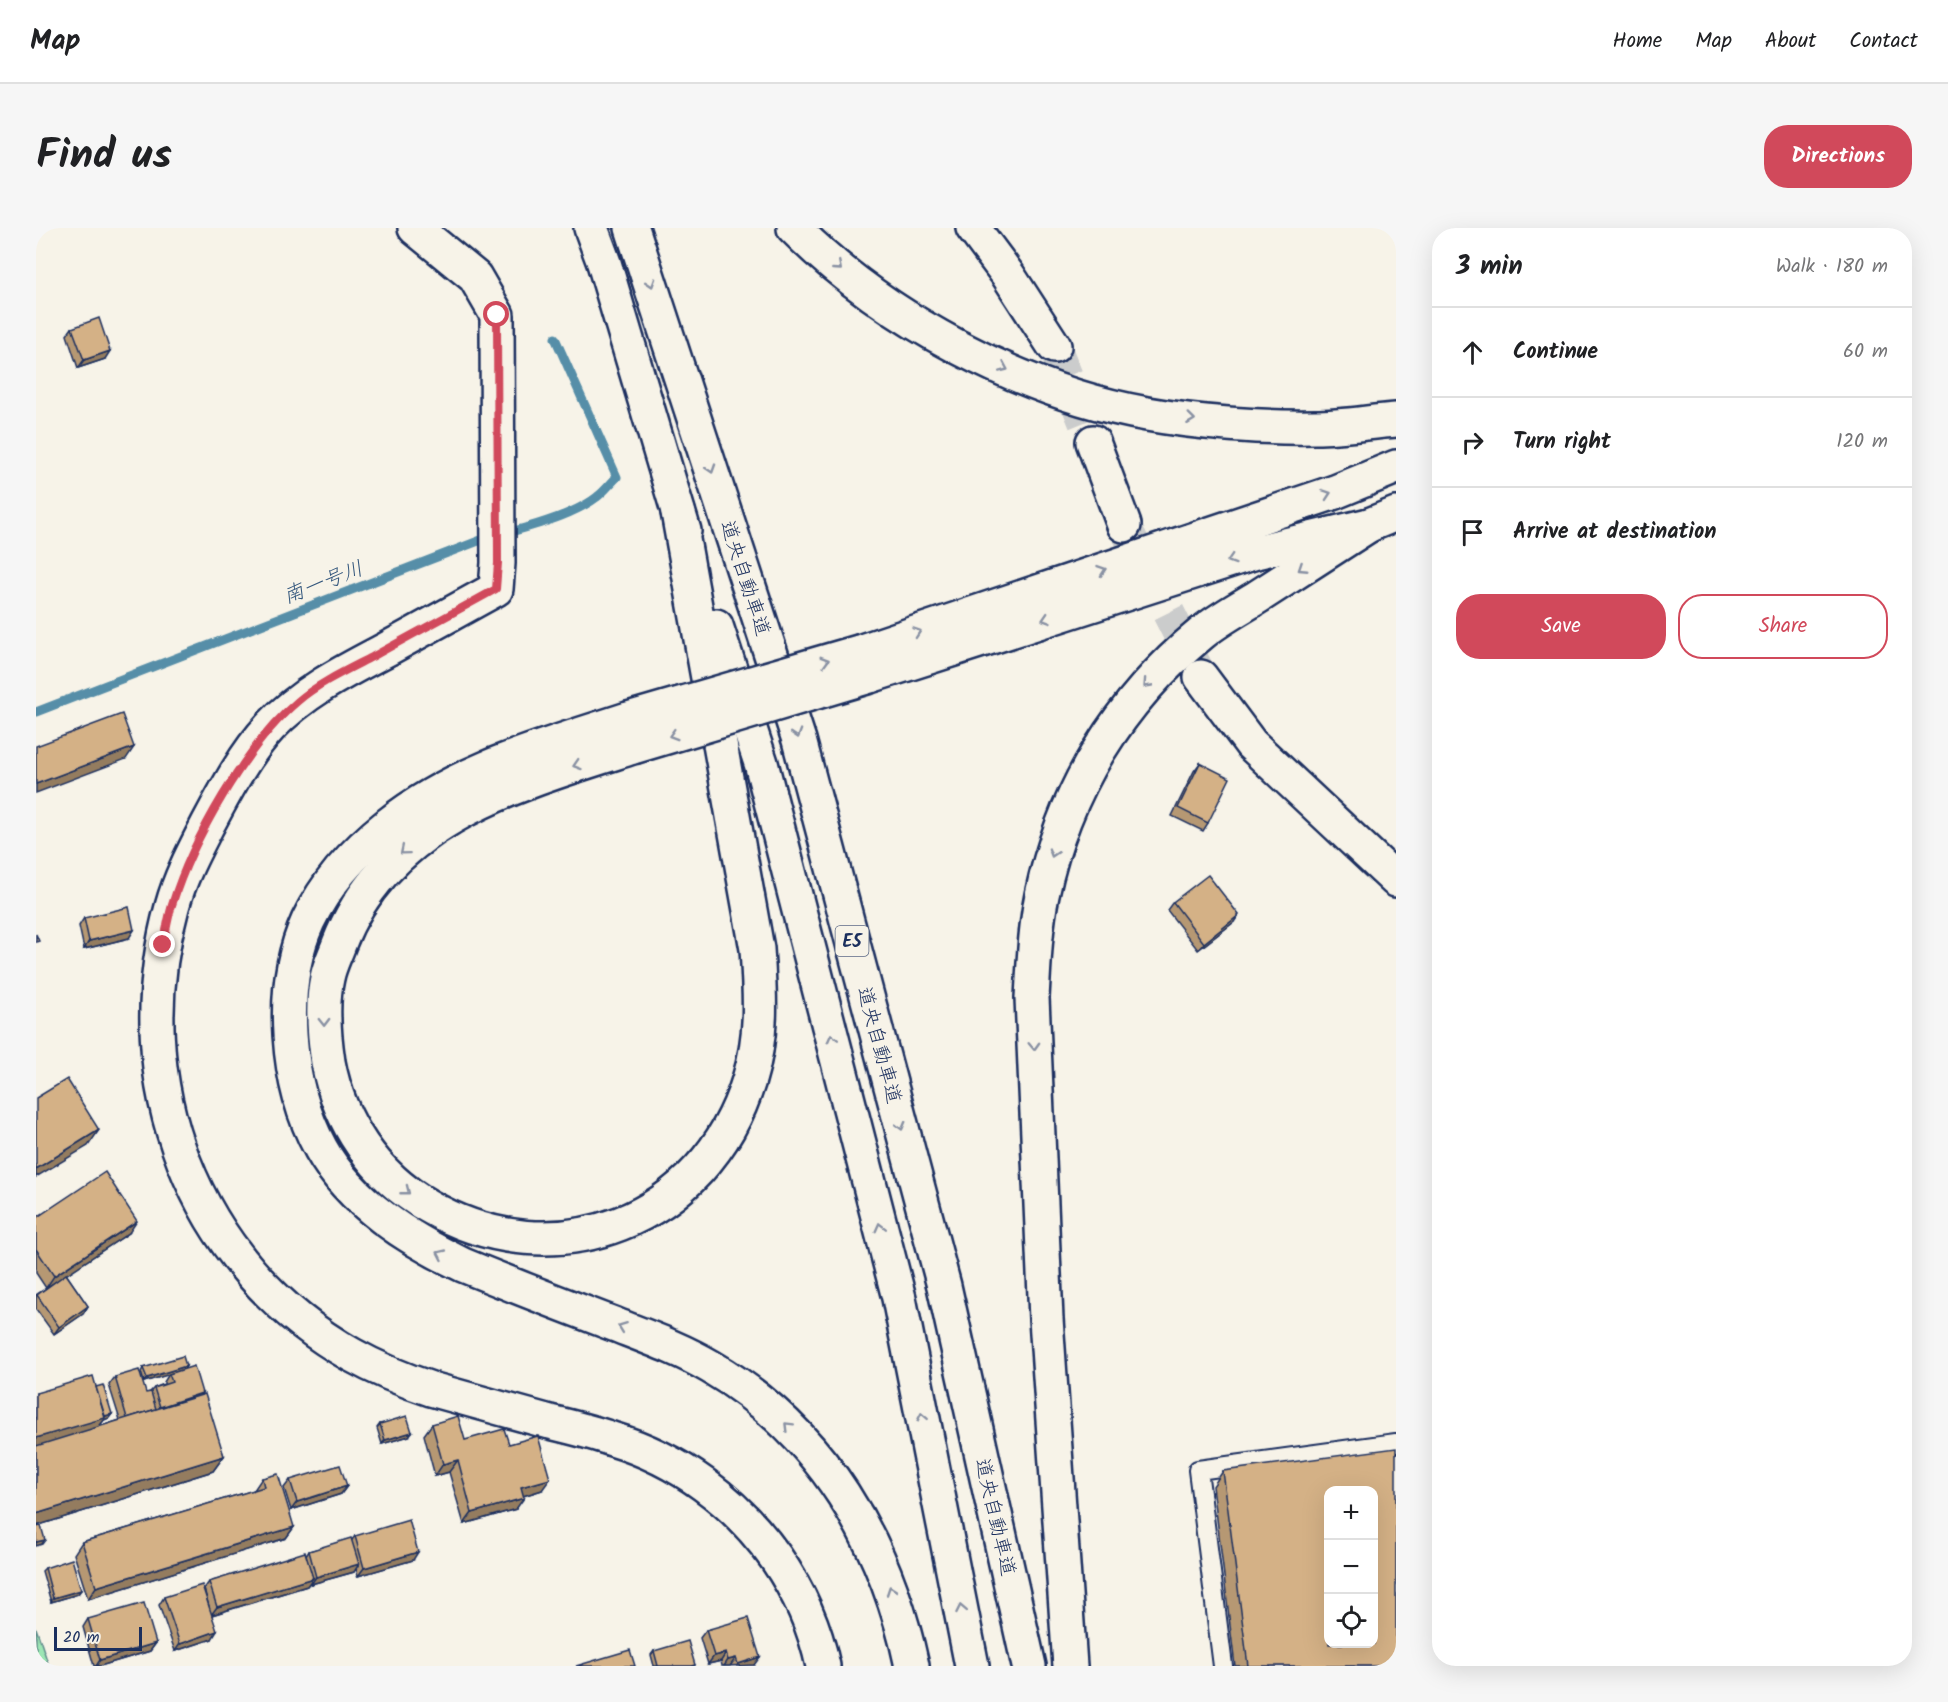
<!DOCTYPE html>
<meta charset="utf-8">
<style>
:root{--surface:#fff;--page:#f6f6f6;--text:#202124;--muted:#757577;--line:#e0e0e0;--accent:#d1495b}
body{margin:0;font-family:Kalam,"Klee One",sans-serif;background:var(--page);color:var(--text)}
.controls{position:absolute;right:18px;bottom:18px;display:grid;overflow:hidden;border-radius:12px;box-shadow:0 6px 24px #0002}
.controls button{width:54px;height:54px;display:grid;place-items:center;padding:0;border:0;border-bottom:2px solid var(--line);background:var(--surface);color:var(--text);font:30px sans-serif}
.scale{position:absolute;left:18px;bottom:15px;width:88px;box-sizing:border-box;padding-left:6px;border:3px solid #1b2f5e;border-top:0;font-size:16px;line-height:21px;white-space:nowrap;color:#1b2f5e;-webkit-text-stroke:4px #f7f3e8;paint-order:stroke}
.stop{position:absolute;width:18px;height:18px;margin:-14px;border:4px solid #d1495b;border-radius:50%;background:#fff}
.stop.end{background:#d1495b;border-color:#fff;box-shadow:0 2px 6px #0008}
.list{margin:0;padding:0;list-style:none}
h2{display:flex;justify-content:space-between;align-items:center;height:78px;margin:0;padding:0 24px;font-size:26px}
h2 small{font-size:20px;font-weight:400;color:var(--muted)}
.list li{display:grid;grid-template-columns:39px 1fr auto;gap:18px;align-items:center;box-sizing:border-box;height:90px;padding:0 24px;border-top:2px solid var(--line)}
.list b{display:block;font-size:22px;white-space:nowrap}
.list em{font-size:20px;font-style:normal;color:var(--muted)}
.actions{display:flex;gap:12px;padding:18px 24px}
.actions a{flex:1;padding:14px 0;border:2px solid var(--accent);border-radius:24px;text-align:center;font-size:21px;color:var(--accent)}
.actions .main{background:var(--accent);color:#fff}
.icon{flex:none;width:33px;height:33px;fill:none;stroke:currentColor;stroke-width:2;stroke-linecap:round;stroke-linejoin:round}
.map{position:relative;flex:none;width:1360px;height:1438px;overflow:hidden;border-radius:24px}
header{display:flex;align-items:center;gap:36px;box-sizing:border-box;height:84px;padding:0 30px;background:var(--surface);border-bottom:2px solid var(--line)}
header strong{font-size:28px}
nav{display:flex;gap:33px;margin-inline-start:auto;font-size:21px}
.intro{display:flex;align-items:center;justify-content:space-between;box-sizing:border-box;height:144px;padding:0 36px}
h1{margin:0;font-size:42px}
.button{padding:15px 27px;border-radius:24px;background:var(--accent);color:#fff;font-size:21px;font-weight:700}
main{display:flex;gap:36px;padding:0 36px}
aside{flex:1;background:var(--surface);border-radius:24px;box-shadow:0 6px 24px #0002}
.map>svg:first-child{display:block}
.green{fill:#9de6b4;stroke:#5c8a89;stroke-width:1.5}
.lines{fill:none;stroke-linecap:round;stroke-linejoin:round}
.stream{stroke:#568ea8;stroke-width:9}
.street-tunnel{stroke:#cbcccc;stroke-width:33;stroke-dasharray:33 16;stroke-linecap:butt}
.lane-casing{stroke:#1b2f5e;stroke-width:22}
.street-casing{stroke:#1b2f5e;stroke-width:38}
.highway-casing{stroke:#1b2f5e;stroke-width:38}
.lane{stroke:#f7f3e8;stroke-width:18}
.street{stroke:#f7f3e8;stroke-width:33}
.highway{stroke:#f7f3e8;stroke-width:33}
.highway-bridge-casing{stroke:#1b2f5e;stroke-width:38;stroke-linecap:butt}
.highway-bridge{stroke:#f7f3e8;stroke-width:33}
.wall{fill:#b69873;stroke:#1b2f5e;stroke-width:1.5}
.shaded-wall{fill:#947c5e;stroke:#1b2f5e;stroke-width:1.5}
.building{fill:#d4b186;stroke:#1b2f5e;stroke-width:1.5;fill-rule:evenodd}
.oneway{stroke:#8991a3}
.route{stroke:#d1495b;stroke-width:8}
.labels{text-anchor:middle;stroke-width:6;stroke-linejoin:round;paint-order:stroke}
.shield{fill:#f7f3e8;stroke:#5d6a87;stroke-width:1.5}
.shield-label{font-size:18px;font-weight:bold;fill:#1b2f5e}
.street-label{font-size:20px;fill:#1b2f5e;stroke:#f7f3e8}
.water-label{font-size:21px;font-style:italic;fill:#34577d;stroke:#f7f3e8}
</style>
<header>
<strong>Map</strong>
<nav><a>Home</a><a>Map</a><a>About</a><a>Contact</a></nav>
</header>
<div class="intro"><h1>Find us</h1><a class="button">Directions</a></div>
<main>
<div class="map">
<svg width="1360" height="1438" viewBox="0 0 1360 1438">
<rect width="100%" height="100%" fill="#f7f3e8"/>
<filter id="ink" filterUnits="userSpaceOnUse"><feTurbulence type="fractalNoise" baseFrequency=".0167" numOctaves="2"/><feDisplacementMap in="SourceGraphic" scale="12" xChannelSelector="R" yChannelSelector="G"/><feConvolveMatrix kernelMatrix="1 2 1 2 8 2 1 2 1" color-interpolation-filters="sRGB"/></filter>
<g filter="url(#ink)">
<!-- green -->
<polygon class="green" points="0,1400 13,1438 0,1438"/>
<g class="lines">
<!-- stream -->
<path class="stream" d="M 0,484 L 445,312 C 479,303 534,290 561,269 C 568,264 574,256 581,249 L 519,110"/>
<!-- street-tunnel -->
<g class="street-tunnel">
<polyline points="1018,118 1057,214"/>
<polyline points="1088,297 1163,445"/>
</g>
<!-- lane casing -->
<g class="lane-casing">
<polyline id="lane" points="1187,1438 1162,1242 1360,1215"/>
</g>
<!-- street casing -->
<g class="street-casing">
<g id="street">
<path d="M 379,0 L 439,49 L 461,87 L 462,335 L 460,361 C 424,381 387,401 351,421 C 309,443 267,464 234,499 C 209,526 190,562 173,594 C 159,621 144,649 136,679 C 88,852 156,1037 316,1127 C 341,1141 368,1152 395,1161 C 435,1172 475,1183 514,1194 C 535,1199 556,1204 576,1211 C 643,1231 700,1273 740,1330 C 762,1362 779,1399 787,1438"/>
<polyline points="937,0 972,47 1018,118"/>
<polyline points="1057,214 1088,297"/>
<polyline points="1165,449 1215,516 1360,652"/>
</g>
</g>
<!-- highway casing -->
<g class="highway-casing">
<g id="highway">
<polyline points="555,0 568,35 648,303"/>
<polyline points="596,0 763,512 908,1058 993,1438"/>
<path d="M 758,0 C 847,90 986,164 1111,186 C 1162,195 1227,200 1279,199 C 1306,199 1333,194 1360,192"/>
<polyline points="680,398 725,535 863,1070 936,1438"/>
<polyline points="826,423 1299,264 1360,239"/>
<polyline points="834,448 1220,324 1333,297 1360,286"/>
<path d="M 592,491 C 510,518 422,541 353,596 C 320,622 290,655 272,693 C 242,759 250,858 285,921 C 315,975 373,1011 427,1037 C 476,1057 525,1076 575,1095 C 608,1108 643,1120 675,1139 C 786,1204 850,1314 876,1438"/>
<path d="M 597,519 C 481,556 351,591 303,716 C 299,727 293,739 291,750 C 285,777 288,807 292,834 C 303,894 339,948 392,978 C 519,1052 670,993 713,852 C 727,807 724,767 721,721 L 642,284"/>
<path d="M 1034,1438 L 1010,1091 L 996,770 C 998,736 999,701 1006,667 C 1028,562 1083,473 1166,405 C 1183,391 1204,380 1223,368 C 1260,344 1296,321 1333,297"/>
</g>
</g>
<!-- lane -->
<use href="#lane" class="lane"/>
<!-- street -->
<use href="#street" class="street"/>
<!-- highway -->
<use href="#highway" class="highway"/>
<!-- highway-bridge casing -->
<g class="highway-bridge-casing">
<g id="highway-bridge">
<polyline points="592,491 826,423"/>
<polyline points="597,519 834,448"/>
</g>
</g>
<!-- highway-bridge -->
<use href="#highway-bridge" class="highway-bridge"/>
</g>
<!-- wall -->
<g class="wall">
<polygon points="36,100 69,131 42,140 31,107"/>
<polygon points="1164,535 1172,595 1167,603 1136,588 1158,543"/>
<polygon points="1137,674 1198,694 1162,722 1131,682"/>
<polygon points="48,690 93,710 48,721 43,698"/>
<polygon points="0,990 93,1005 30,1046 52,1078 47,1086 18,1106 0,1081 0,1067 10,1060 0,1045"/>
<polygon points="150,1138 148,1141 165,1167 188,1228 177,1243 0,1298 0,1165 60,1159 76,1186 73,1190 68,1192 63,1199 84,1192 73,1157 79,1149 110,1165 114,1164 118,1160 128,1156 128,1154 133,1146 108,1154 105,1144 107,1140"/>
<polygon points="344,1196 373,1208 346,1216 341,1200"/>
<polygon points="396,1196 429,1212 506,1262 487,1268 480,1281 428,1296 413,1244 399,1248 388,1207"/>
<polygon points="1187,1243 1360,1438 1199,1438 1177,1258"/>
<polygon points="226,1250 258,1299 250,1310 52,1371 38,1326 46,1314 218,1262"/>
<polygon points="254,1252 311,1258 305,1266 255,1282 248,1260"/>
<polygon points="319,1308 377,1332 322,1348 320,1340 318,1344 275,1356 274,1354 271,1358 176,1387 176,1411 139,1423 123,1377 128,1369 173,1378 168,1361 173,1354 270,1328 273,1323 316,1312"/>
<polygon points="9,1340 42,1366 15,1374 6,1343"/>
<polygon points="52,1391 120,1415 114,1423 64,1438 58,1438 47,1399"/>
<polygon points="670,1402 718,1437 686,1438 685,1433 672,1436 664,1410"/>
<polygon points="618,1423 659,1437 658,1438 618,1438 615,1427"/>
</g>
<!-- shaded-wall -->
<g class="shaded-wall">
<polygon points="74,123 69,131 42,140 48,132"/>
<polygon points="98,519 90,531 0,565 0,556"/>
<polygon points="1203,687 1198,694 1162,722 1168,715"/>
<polygon points="98,702 93,710 48,721 53,713"/>
<polygon points="63,902 52,918 0,949 0,941"/>
<polygon points="101,993 93,1005 10,1060 18,1048"/>
<polygon points="52,1078 47,1086 18,1106 23,1099"/>
<polygon points="150,1138 148,1142 108,1154 111,1150"/>
<polygon points="166,1165 161,1173 118,1186 124,1179"/>
<polygon points="76,1186 73,1190 68,1192 61,1201 0,1219 0,1210"/>
<polygon points="376,1204 373,1208 346,1216 349,1212"/>
<polygon points="188,1228 177,1243 0,1298 0,1286"/>
<polygon points="422,1232 413,1244 399,1248 407,1236"/>
<polygon points="514,1251 506,1262 477,1271 485,1259"/>
<polygon points="311,1258 305,1266 255,1282 261,1274"/>
<polygon points="488,1270 480,1281 428,1296 436,1285"/>
<polygon points="258,1299 250,1310 52,1371 60,1359"/>
<polygon points="9,1312 6,1316 0,1318 0,1314"/>
<polygon points="382,1324 377,1332 322,1348 328,1340"/>
<polygon points="323,1336 318,1344 275,1356 280,1349"/>
<polygon points="277,1350 271,1358 175,1387 181,1379"/>
<polygon points="45,1362 42,1366 15,1374 17,1370"/>
<polygon points="181,1403 176,1411 139,1423 144,1416"/>
<polygon points="120,1415 114,1423 64,1438 60,1438 64,1432"/>
<polygon points="690,1425 685,1433 672,1436 678,1428"/>
<polygon points="724,1429 718,1437 701,1438 702,1436"/>
<polygon points="700,1430 694,1438 688,1438 692,1432"/>
</g>
<!-- building -->
<g class="building">
<polygon points="63,90 74,123 48,132 36,100"/>
<polygon points="86,486 98,519 0,556 0,518"/>
<polygon points="1164,535 1194,550 1172,595 1142,580"/>
<polygon points="1172,647 1203,687 1168,715 1137,674"/>
<polygon points="93,679 98,702 53,713 48,690"/>
<polygon points="0,706 3,713 0,714"/>
<polygon points="31,851 63,902 0,941 0,870"/>
<polygon points="69,944 101,993 18,1048 0,1021 0,990"/>
<polygon points="30,1046 52,1078 23,1099 1,1067"/>
<polygon points="147,1128 150,1138 111,1150 107,1140"/>
<polygon points="158,1138 166,1165 124,1179 118,1160 136,1154 133,1146"/>
<polygon points="103,1142 110,1165 115,1164 120,1181 91,1190 79,1149"/>
<polygon points="57,1148 69,1190 0,1210 0,1165"/>
<polygon points="67,1157 76,1186 69,1188 60,1159"/>
<polygon points="169,1166 188,1228 0,1286 0,1218"/>
<polygon points="371,1188 376,1204 349,1212 344,1196"/>
<polygon points="422,1188 429,1212 468,1201 473,1216 502,1208 514,1251 485,1259 488,1270 436,1285 422,1232 407,1236 396,1196"/>
<path d="M 1360,1220 L 1360,1438 L 1212,1438 L 1187,1243 ZM 1293,1263 L 1338,1263 L 1338,1416 L 1293,1416 Z"/>
<polygon points="304,1237 311,1258 261,1274 254,1252"/>
<polygon points="242,1246 258,1299 60,1359 46,1314 228,1259 226,1250"/>
<polygon points="373,1292 382,1324 328,1340 319,1308"/>
<polygon points="5,1298 9,1312 0,1314 0,1299"/>
<polygon points="315,1310 323,1336 280,1349 273,1323"/>
<polygon points="269,1324 277,1350 181,1379 173,1354"/>
<polygon points="36,1331 45,1362 17,1370 9,1340"/>
<polygon points="166,1357 181,1403 144,1416 128,1369"/>
<polygon points="108,1375 120,1415 64,1432 52,1391"/>
<polygon points="712,1390 724,1429 702,1436 700,1430 692,1432 690,1425 678,1428 670,1402"/>
<polygon points="652,1413 659,1437 655,1438 622,1438 618,1423"/>
<polygon points="594,1422 599,1438 540,1438"/>
</g>
<!-- one-way arrows -->
<defs><path id="oneway-chevron" d="M-2-3.5L2.5 0L-2 3.5" fill="none" stroke-width="1.6" stroke-linecap="round" stroke-linejoin="round" transform="scale(1.5)"/></defs>
<g class="oneway">
<use href="#oneway-chevron" transform="translate(802 39) rotate(41)"/>
<use href="#oneway-chevron" transform="translate(615 55) rotate(72)"/>
<use href="#oneway-chevron" transform="translate(968 140) rotate(24)"/>
<use href="#oneway-chevron" transform="translate(1155 191) rotate(7)"/>
<use href="#oneway-chevron" transform="translate(675 241) rotate(72)"/>
<use href="#oneway-chevron" transform="translate(1291 266) rotate(-19)"/>
<use href="#oneway-chevron" transform="translate(1195 332) rotate(162)"/>
<use href="#oneway-chevron" transform="translate(1266 340) rotate(147)"/>
<use href="#oneway-chevron" transform="translate(1066 342) rotate(-19)"/>
<use href="#oneway-chevron" transform="translate(1010 391) rotate(162)"/>
<use href="#oneway-chevron" transform="translate(881 404) rotate(-19)"/>
<use href="#oneway-chevron" transform="translate(789 433) rotate(-16)"/>
<use href="#oneway-chevron" transform="translate(1111 456) rotate(132)"/>
<use href="#oneway-chevron" transform="translate(761 506) rotate(73)"/>
<use href="#oneway-chevron" transform="translate(637 507) rotate(163)"/>
<use href="#oneway-chevron" transform="translate(541 537) rotate(162)"/>
<use href="#oneway-chevron" transform="translate(368 623) rotate(140)"/>
<use href="#oneway-chevron" transform="translate(1017 625) rotate(107)"/>
<use href="#oneway-chevron" transform="translate(288 794) rotate(89)"/>
<use href="#oneway-chevron" transform="translate(796 810) rotate(-104)"/>
<use href="#oneway-chevron" transform="translate(998 818) rotate(88)"/>
<use href="#oneway-chevron" transform="translate(865 898) rotate(75)"/>
<use href="#oneway-chevron" transform="translate(370 963) rotate(38)"/>
<use href="#oneway-chevron" transform="translate(844 999) rotate(-104)"/>
<use href="#oneway-chevron" transform="translate(405 1026) rotate(-155)"/>
<use href="#oneway-chevron" transform="translate(586 1099) rotate(-159)"/>
<use href="#oneway-chevron" transform="translate(886 1189) rotate(-101)"/>
<use href="#oneway-chevron" transform="translate(752 1198) rotate(-135)"/>
<use href="#oneway-chevron" transform="translate(855 1362) rotate(-109)"/>
<use href="#oneway-chevron" transform="translate(925 1381) rotate(-101)"/>
</g>
</g>
<g class="lines" filter="url(#ink)">
<!-- route -->
<path class="route" d="M 127,717 C 130,704 132,690 136,677 C 156,612 210,517 262,473 C 283,455 311,442 336,429 C 377,406 419,384 460,361 L 462,335 L 461,87"/>
</g>
<g class="labels">
<!-- shield labels -->
<rect class="shield" x="799.5" y="698" width="33" height="30" rx="4.5"/>
<g class="shield-label">
<text x="816" y="719">E5</text>
</g>
<!-- street labels -->
<g class="street-label">
<text transform="translate(710 350) rotate(72)" y="7">道央自動車道</text>
<text transform="translate(844 817) rotate(75)" y="7">道央自動車道</text>
<text transform="translate(960 1289) rotate(77)" y="7">道央自動車道</text>
</g>
<!-- water labels -->
<g class="water-label">
<text transform="translate(287 354) rotate(-21)" y="7">南一号川</text>
</g>
</g>
</svg>
<div class="controls">
<button>+</button>
<button>−</button>
<button><svg class="icon" aria-label="locate" viewBox="0 0 24 24"><circle cx="12" cy="12" r="6"/><path d="M12 2v4M12 18v4M2 12h4M18 12h4"/></svg></button>
</div>
<div class="scale">20 m</div>
<div class="stop" style="left:461px;top:87px"></div>
<div class="stop end" style="left:127px;top:717px"></div>
</div>
<aside>
<h2>3 min<small>Walk · 180 m</small></h2>
<ul class="list">
<li><svg class="icon" aria-label="ahead" viewBox="0 0 24 24"><path d="M12 20V5M6 11l6-6 6 6"/></svg><div><b>Continue</b></div><em>60 m</em></li>
<li><svg class="icon" aria-label="right" viewBox="0 0 24 24"><path d="M7 20v-9h11M14 6l5 5-5 5"/></svg><div><b>Turn right</b></div><em>120 m</em></li>
<li><svg class="icon" aria-label="arrive" viewBox="0 0 24 24"><path d="M6 21V4h12l-3 4 3 4H6"/></svg><div><b>Arrive at destination</b></div></li>
</ul>
<div class="actions"><a class="main">Save</a><a>Share</a></div>
</aside>
</main>
